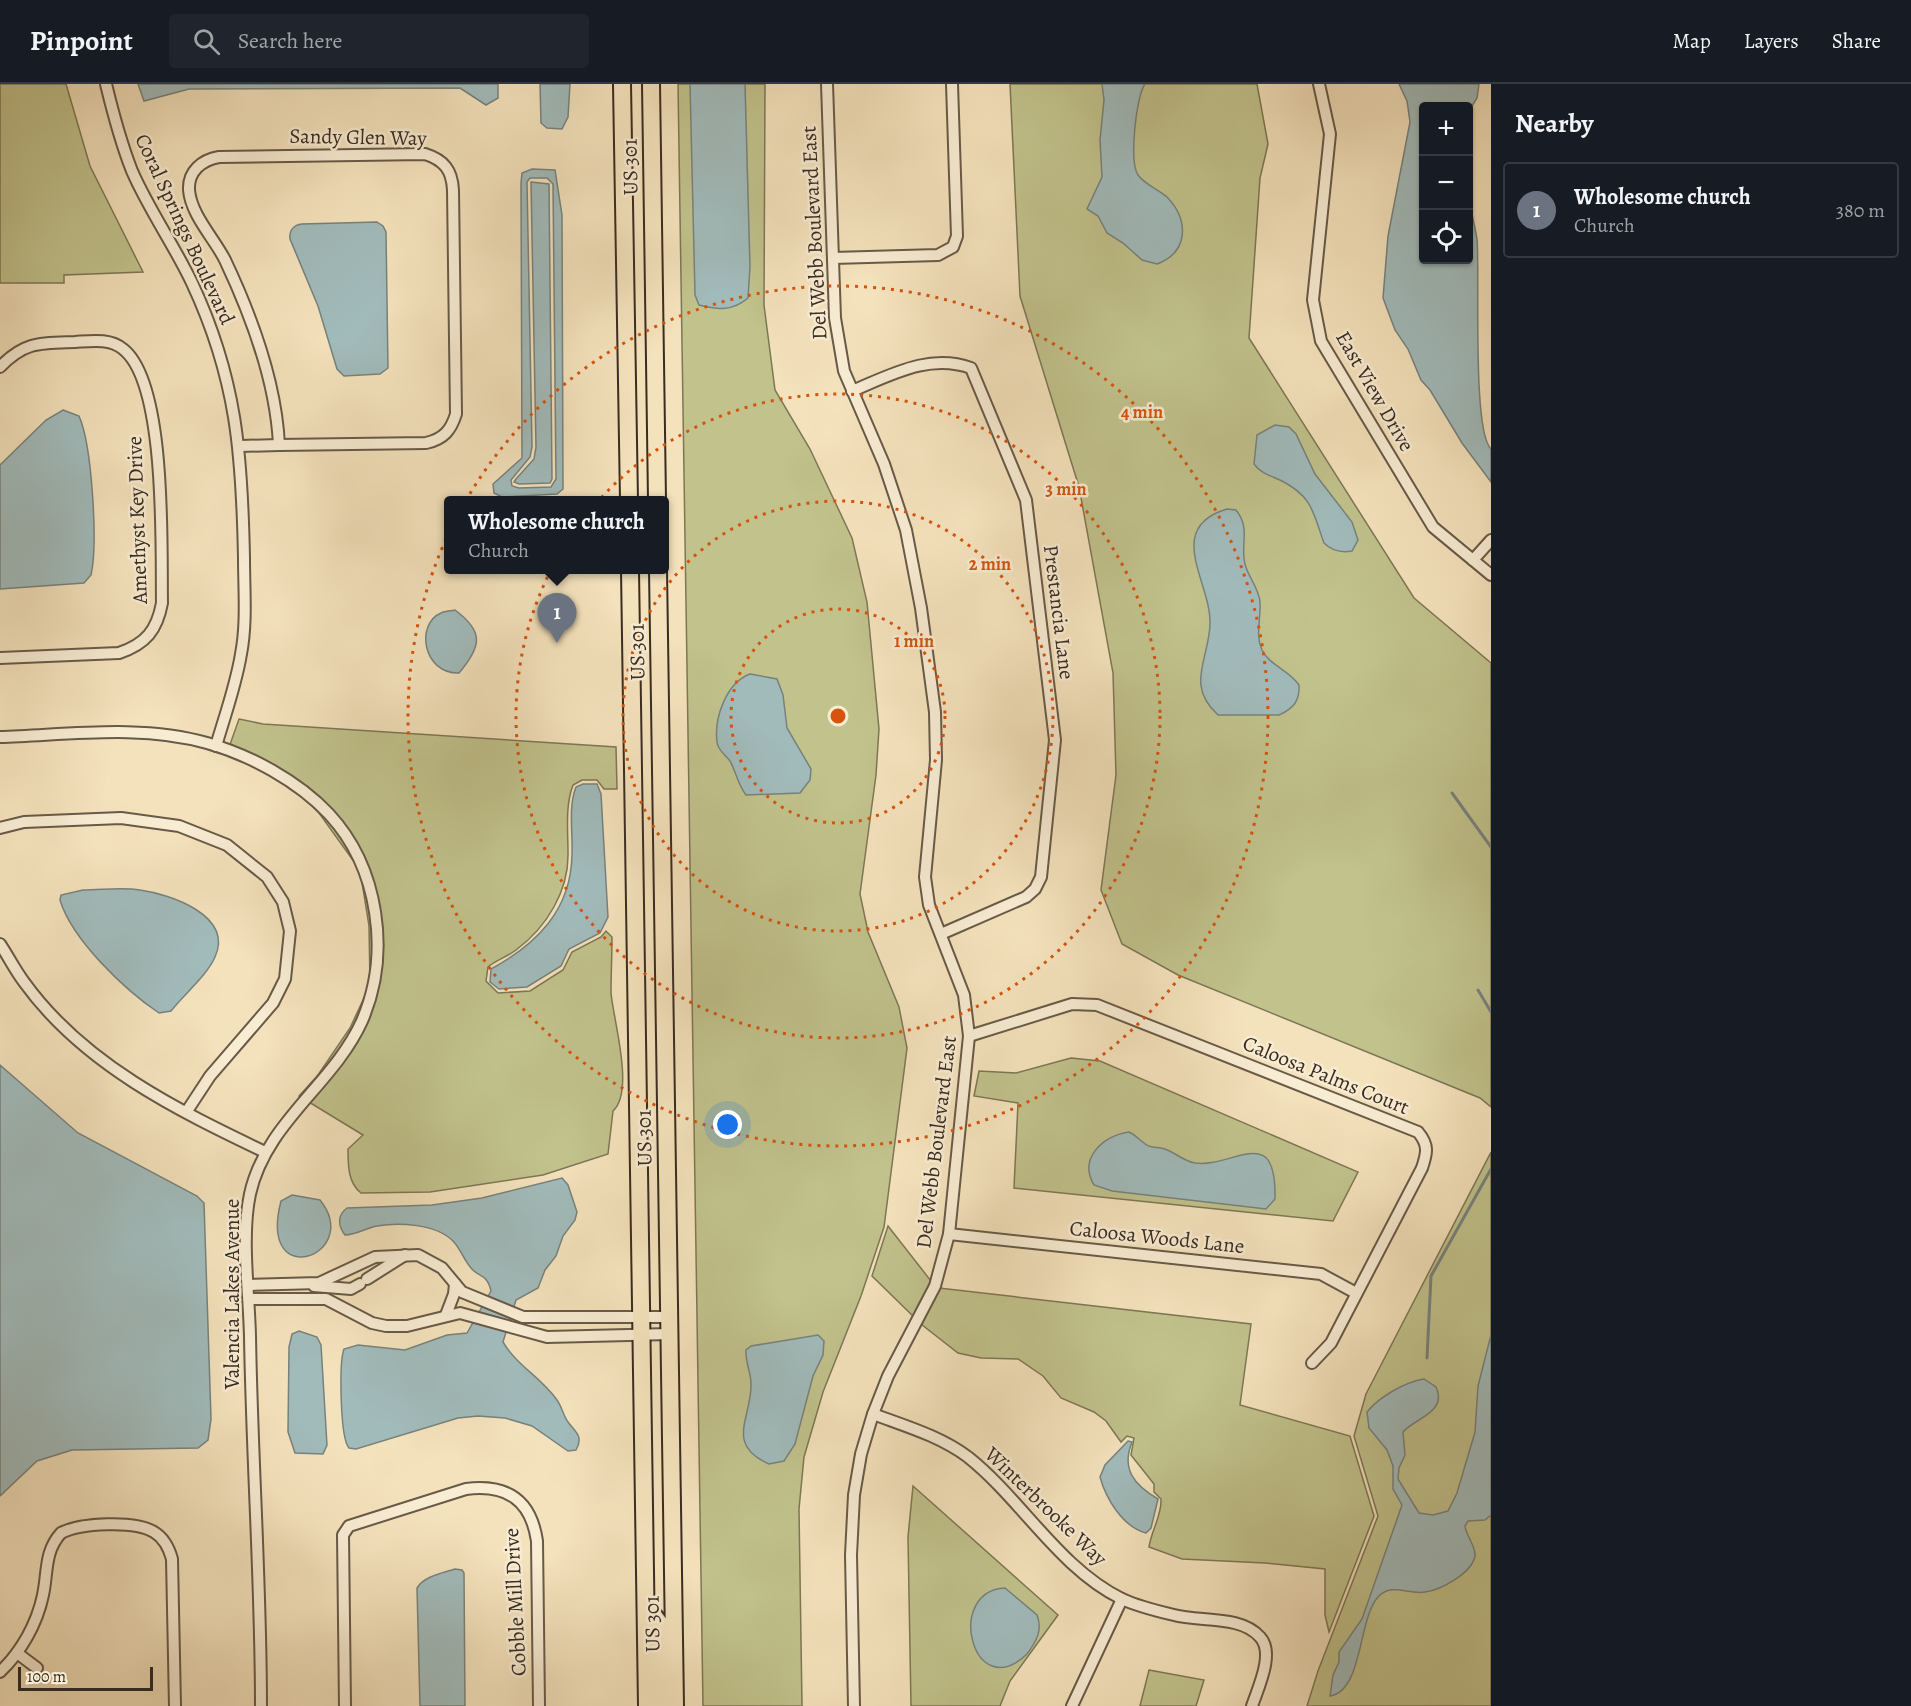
<!DOCTYPE html>
<meta charset="utf-8">
<style>
:root{--surface:#171b24;--page:#20242c;--text:#f1f3f6;--muted:#9ea1a6;--line:#363941;--accent:#c59692}
body{margin:0;font-family:Alegreya,serif;background:var(--page);color:var(--text)}
.controls{position:absolute;right:18px;top:18px;display:grid;overflow:hidden;border-radius:6px;box-shadow:0 2px 4px #0004}
.controls button{width:54px;height:54px;display:grid;place-items:center;padding:0;border:0;border-bottom:2px solid var(--line);background:var(--surface);color:var(--text);font:30px sans-serif}
.scale{position:absolute;left:18px;bottom:15px;width:135px;box-sizing:border-box;padding-left:6px;border:3px solid #392c21;border-top:0;font-size:16px;line-height:21px;white-space:nowrap;color:#392c21;-webkit-text-stroke:4px #f8ecd3;paint-order:stroke}
.you{position:absolute;left:728px;top:1041px;width:21px;height:21px;margin:-15px;border:4px solid #fff;border-radius:50%;background:#1a73e8;box-shadow:0 0 0 9px #1a73e833}
.badge{display:grid;place-items:center;width:39px;height:39px;border-radius:50%;background:var(--accent);color:#fff;font-size:20px;font-weight:700}
.pin{position:absolute;translate:-50% -50px;filter:drop-shadow(0 2px 3px #0008)}
.pin::after{content:'';position:absolute;top:32px;width:21px;height:18px;background:inherit;clip-path:polygon(0 0,100% 0,50% 100%)}
.popup{position:absolute;left:444px;top:412px;width:225px;height:78px;box-sizing:border-box;display:grid;place-content:center;border-radius:6px;background:var(--surface);filter:drop-shadow(0 2px 4px #0005);font-size:20px;white-space:nowrap;color:var(--muted)}
.popup b{font-size:22px;color:var(--text)}
.popup::after{content:'';position:absolute;left:50%;top:100%;margin-left:-12px;border:12px solid transparent;border-top-color:var(--surface)}
.list{margin:0;padding:0;list-style:none}
h2{display:flex;justify-content:space-between;align-items:center;height:78px;margin:0;padding:0 24px;font-size:26px}
h2 small{font-size:20px;font-weight:400;color:var(--muted)}
.list li{display:grid;grid-template-columns:39px 1fr auto;gap:18px;align-items:center;box-sizing:border-box;height:96px;margin:0 12px 12px;padding:0 12px;border:2px solid var(--line);border-radius:6px}
.list b{display:block;font-size:22px;white-space:nowrap}
.list p{margin:0;font-size:20px;white-space:nowrap;color:var(--muted)}
.list em{font-size:20px;font-style:normal;color:var(--muted)}
.icon{flex:none;width:33px;height:33px;fill:none;stroke:currentColor;stroke-width:2;stroke-linecap:round;stroke-linejoin:round}
.map{position:relative;flex:none;width:1491px;height:1622px;overflow:hidden}
header{display:flex;align-items:center;gap:36px;box-sizing:border-box;height:84px;padding:0 30px;background:var(--surface);border-bottom:2px solid var(--line)}
header strong{font-size:28px}
nav{display:flex;gap:33px;margin-inline-start:auto;font-size:21px}
.search{width:420px;height:54px;background:var(--page);display:flex;align-items:center;gap:15px;box-sizing:border-box;padding:0 21px;border-radius:6px;color:var(--muted);font-size:22px}
main{display:flex}
aside{flex:1;background:var(--surface)}
.map>svg:first-child{display:block}
.green{fill:#c1c28c;stroke:#7d7756;stroke-width:1.5}
.water{fill:#a1bbbb;stroke:#77827d;stroke-width:1.5;fill-rule:evenodd}
.lines{fill:none;stroke-linecap:round;stroke-linejoin:round}
.stream{stroke:#77827d;stroke-width:3}
.minor-casing{stroke:#685a48;stroke-width:14}
.primary-casing{stroke:#392c21;stroke-width:20}
.minor{stroke:#f8ecd3;stroke-width:10}
.primary{stroke:#f4e2bc;stroke-width:16}
.ring{fill:none;stroke:#d6540e;stroke-width:3;stroke-dasharray:3 6}
.labels{text-anchor:middle;stroke-width:5;stroke-linejoin:round;paint-order:stroke}
.street-label{font-size:21px;fill:#392c21;stroke:#f8ecd3}
.centre{fill:#d6540e;stroke:#f8ecd3;stroke-width:3}
.ring-label{font-size:18px;text-anchor:middle;font-weight:bold;fill:#d6540e;stroke:#f8ecd3;stroke-width:5;stroke-linejoin:round;paint-order:stroke}
</style>
<header>
<strong>Pinpoint</strong>
<div class="search"><svg class="icon" aria-label="search" viewBox="0 0 24 24"><circle cx="10" cy="10" r="6"/><path d="M15 15l6 6"/></svg>Search here</div>
<nav><a>Map</a><a>Layers</a><a>Share</a></nav>
</header>
<main>
<div class="map">
<svg width="1491" height="1622" viewBox="0 0 1491 1622">
<rect width="100%" height="100%" fill="#f4e2bc"/>
<filter id="stains"><feTurbulence type="fractalNoise" baseFrequency=".00333" numOctaves="4"/><feColorMatrix values="0 0 0 0 .2 0 0 0 0 .09 0 0 0 0 .02 0 0 0 .5 -.17"/></filter>
<radialGradient id="worn" r=".72"><stop offset=".6" stop-color="#630" stop-opacity="0"/><stop offset="1" stop-color="#630" stop-opacity=".3"/></radialGradient>
<!-- green -->
<g class="green">
<polygon points="0,0 66,0 90,82 143,188 64,191 64,199 0,199"/>
<polygon points="678,0 765,0 764,221 775,306 810,365 852,454 867,518 879,645 876,691 860,810 868,848 899,923 907,964 884,1143 861,1212 823,1308 804,1373 799,1425 802,1622 703,1622"/>
<polygon points="1010,0 1257,0 1268,60 1260,94 1249,254 1414,514 1491,579 1491,1023 1480,1014 1178,891 1122,860 1101,806 1116,691 1113,589 1079,403 1020,212"/>
<path d="M 239,635 L 263,640 L 616,663 L 617,705 L 604,705 L 597,696 L 582,696 L 573,701 C 565,722 568,746 568,769 C 569,807 546,844 516,866 C 507,873 496,876 488,883 L 486,897 L 498,909 L 530,907 L 563,886 L 572,868 L 601,853 L 606,847 L 612,853 C 612,871 611,890 611,909 C 613,935 635,1007 613,1027 L 608,1070 L 543,1091 L 430,1108 L 361,1109 C 348,1099 348,1081 348,1065 L 363,1051 L 299,1012 L 318,991 L 350,944 L 370,901 L 369,842 L 360,786 L 314,722 L 261,682 L 227,669 Z"/>
<polygon points="1071,974 1100,977 1358,1088 1333,1137 1014,1104 1018,1019 974,1012 979,987 1016,989"/>
<polygon points="1491,1068 1491,1622 1307,1622 1318,1587 1378,1432 1354,1352 1366,1310"/>
<polygon points="888,1142 931,1197 914,1233 872,1192"/>
<path d="M 939,1204 L 1251,1240 L 1240,1321 L 1350,1352 L 1374,1432 L 1329,1548 L 1325,1531 L 1325,1485 L 1265,1479 L 1182,1475 L 1149,1463 C 1151,1447 1162,1432 1161,1415 L 1154,1408 L 1154,1400 L 1131,1371 L 1134,1354 L 1127,1352 L 1121,1358 L 1106,1337 L 1094,1328 L 1061,1314 L 1043,1292 L 1018,1275 L 981,1274 L 958,1269 L 921,1240 Z"/>
<polygon points="913,1402 1058,1531 1010,1597 1000,1622 911,1622 908,1453"/>
<polygon points="1149,1586 1204,1596 1196,1622 1140,1622"/>
</g>
<!-- water -->
<g class="water">
<polygon points="138,0 498,0 498,14 486,21 460,4 189,5 144,17"/>
<polygon points="540,0 570,0 568,33 562,45 547,44 541,39"/>
<path d="M 690,0 L 745,0 L 750,183 L 748,214 C 733,227 718,226 699,221 L 695,211 Z"/>
<path d="M 1102,0 L 1145,0 C 1136,12 1129,78 1138,91 C 1144,100 1158,105 1167,113 C 1189,136 1189,168 1157,180 L 1142,176 L 1123,159 L 1107,149 L 1098,132 L 1087,125 L 1102,93 L 1100,56 L 1104,16 Z"/>
<path d="M 1399,0 L 1479,0 L 1477,14 L 1469,27 L 1468,22 L 1424,22 L 1424,176 L 1468,176 L 1469,118 C 1472,130 1475,143 1477,155 C 1480,191 1472,347 1491,365 L 1491,398 L 1462,359 L 1430,306 L 1421,296 L 1408,265 L 1395,246 L 1383,214 L 1388,152 L 1410,38 L 1407,17 Z"/>
<path d="M 532,85 L 555,86 L 562,131 L 563,405 L 557,410 L 502,413 L 494,409 L 493,400 L 522,374 L 521,99 L 522,89 ZM 530,94 L 547,94 L 553,100 L 556,395 L 551,403 L 519,404 L 512,402 L 511,396 L 530,373 L 532,363 L 527,98 Z"/>
<polygon points="531,98 549,100 552,395 550,399 519,400 514,398 516,395 534,375 536,363"/>
<path d="M 377,138 L 383,142 L 386,148 L 388,284 L 380,290 L 344,292 L 337,285 L 318,222 L 290,155 C 289,146 294,141 302,140 Z"/>
<path d="M 63,326 L 79,332 C 92,361 98,460 91,491 L 84,499 L 0,505 L 0,381 L 46,336 Z"/>
<path d="M 1275,341 L 1289,343 L 1296,350 L 1315,390 L 1352,438 L 1358,456 L 1352,467 C 1341,469 1332,467 1324,459 C 1313,429 1313,413 1282,397 C 1272,392 1261,390 1254,380 L 1257,351 Z"/>
<path d="M 1227,425 L 1236,426 C 1251,444 1240,461 1245,480 C 1248,493 1260,506 1260,519 C 1261,535 1255,551 1262,566 C 1270,582 1289,586 1299,601 C 1300,617 1293,625 1279,631 L 1218,631 C 1185,601 1209,576 1210,540 C 1212,500 1163,444 1227,425 Z"/>
<path d="M 455,526 C 485,548 481,563 459,589 C 423,590 415,540 441,529 C 445,527 451,527 455,526 Z"/>
<path d="M 750,590 L 777,595 L 783,611 L 787,644 L 811,685 L 810,696 L 800,709 L 746,711 C 738,701 736,688 730,677 C 725,670 718,667 717,658 C 714,634 726,599 750,590 Z"/>
<path d="M 583,700 L 597,700 L 601,710 L 608,833 L 600,849 L 569,865 L 561,882 L 527,903 L 499,905 L 490,898 L 491,885 C 537,860 571,826 572,771 C 573,748 568,724 576,703 Z"/>
<path d="M 83,806 C 102,806 122,803 140,806 C 169,810 234,831 215,873 C 206,893 184,910 171,927 L 159,929 C 125,906 72,856 60,816 L 61,811 Z"/>
<polygon points="0,981 78,1049 197,1112 204,1119 211,1335 208,1356 198,1364 72,1366 37,1377 0,1412"/>
<path d="M 1129,1048 C 1136,1051 1138,1055 1144,1059 C 1149,1064 1154,1063 1161,1064 C 1173,1066 1182,1077 1195,1079 C 1234,1084 1277,1037 1275,1115 L 1266,1125 L 1112,1107 L 1094,1101 C 1078,1074 1103,1052 1129,1048 Z"/>
<path d="M 562,1094 L 568,1101 L 577,1128 L 575,1136 L 563,1152 L 556,1172 L 545,1186 L 538,1204 L 516,1216 L 503,1258 C 517,1282 541,1293 557,1316 C 562,1323 563,1331 568,1338 C 575,1348 584,1352 576,1366 L 568,1367 L 532,1342 L 505,1334 L 478,1332 L 458,1334 L 356,1365 L 349,1364 C 340,1354 339,1279 344,1265 L 358,1261 L 405,1266 L 447,1251 L 467,1249 L 491,1207 C 487,1189 479,1194 471,1184 C 464,1176 460,1164 453,1157 C 436,1140 399,1138 377,1142 C 366,1144 356,1151 345,1151 C 338,1142 337,1131 347,1124 L 432,1121 L 482,1114 Z"/>
<path d="M 292,1111 L 320,1116 C 364,1171 257,1210 281,1117 Z"/>
<polygon points="299,1247 317,1253 321,1261 327,1361 323,1370 295,1369 288,1348 289,1263 292,1250"/>
<path d="M 818,1251 L 824,1257 L 823,1271 L 813,1292 L 795,1360 L 784,1377 L 769,1380 C 726,1361 750,1336 751,1303 C 752,1290 745,1279 746,1266 L 751,1262 Z"/>
<path d="M 1491,1251 L 1491,1431 L 1485,1436 L 1468,1437 L 1465,1442 C 1466,1452 1476,1462 1475,1472 C 1472,1489 1441,1506 1425,1508 C 1408,1511 1392,1498 1378,1513 C 1358,1535 1363,1607 1330,1612 L 1333,1591 L 1339,1578 L 1339,1568 L 1362,1535 L 1402,1421 L 1393,1405 L 1393,1382 L 1387,1366 L 1369,1344 L 1367,1328 C 1379,1313 1405,1298 1424,1295 L 1436,1303 C 1448,1328 1415,1334 1403,1348 L 1405,1371 L 1399,1384 L 1398,1395 L 1419,1429 L 1433,1431 L 1448,1427 L 1457,1409 L 1475,1348 L 1478,1302 Z"/>
<path d="M 1128,1357 L 1132,1358 C 1121,1385 1134,1401 1158,1415 L 1151,1444 L 1146,1449 C 1123,1443 1106,1415 1100,1393 L 1105,1381 Z"/>
<path d="M 455,1485 L 462,1486 L 464,1489 L 465,1622 L 420,1622 L 417,1504 C 424,1492 443,1489 455,1485 Z"/>
<path d="M 1005,1504 L 1037,1531 C 1043,1546 1036,1558 1027,1570 C 973,1622 944,1507 1005,1504 Z"/>
</g>
<g class="lines">
<!-- stream -->
<g class="stream">
<polyline points="1452,709 1491,763"/>
<polyline points="1478,906 1491,928"/>
<polyline points="1427,1274 1431,1192 1491,1085"/>
</g>
<!-- minor casing -->
<g class="minor-casing">
<g id="minor">
<path d="M 106,0 C 113,29 121,59 132,87 C 149,126 174,161 192,199 C 237,295 242,371 244,474 C 244,506 247,539 241,570 C 236,601 225,631 216,662"/>
<polyline points="827,0 835,234 844,287 884,380 906,446 921,524 935,628 936,676 925,793 929,821 964,911 969,952 949,1150 935,1202 888,1292 873,1330 861,1370 854,1411 851,1471 854,1622"/>
<polyline points="1319,0 1330,50 1313,216 1321,257 1433,443 1491,491"/>
<polyline points="833,174 938,171 953,163 957,152 952,0"/>
<path d="M 0,283 C 25,257 41,259 75,258 C 91,257 110,254 123,265 C 167,299 161,465 162,519 C 157,546 146,560 119,569 L 0,574"/>
<path d="M 852,307 C 891,291 929,269 971,284 L 1026,416 L 1055,656 L 1041,793 L 1035,805 L 1026,813 L 941,850"/>
<path d="M 240,362 L 279,361 C 276,297 252,233 225,176 C 214,154 191,131 189,106 C 188,87 202,76 219,73 L 425,70 C 444,76 452,86 453,106 L 456,330 C 451,346 444,355 426,359 L 279,361"/>
<polyline points="1473,476 1491,456"/>
<path d="M 0,653 C 67,651 141,640 207,659 C 250,671 298,697 329,730 C 379,784 391,870 362,937 C 333,1001 266,1038 250,1110 C 241,1152 249,1208 250,1252 C 252,1376 261,1498 261,1622"/>
<polyline points="0,744 24,738 121,734 179,742 227,761 267,793 283,818 290,847 285,895 273,919 210,992 187,1027"/>
<path d="M 0,860 C 8,872 15,886 24,898 C 83,980 177,1026 265,1068"/>
<path d="M 969,952 L 1072,920 L 1097,921 L 1418,1048 C 1429,1061 1427,1069 1422,1084 L 1331,1259 L 1312,1279"/>
<polyline points="949,1150 1321,1190 1356,1209"/>
<polyline points="367,1195 405,1171"/>
<polyline points="248,1201 319,1199 375,1173 418,1171 442,1184 462,1208 523,1233 669,1233"/>
<polyline points="314,1202 351,1205 360,1200"/>
<polyline points="249,1215 326,1215 372,1239 386,1242 407,1242 460,1229 547,1253 670,1250"/>
<polyline points="446,1231 454,1210 455,1200"/>
<path d="M 873,1330 C 905,1342 940,1352 968,1373 C 1022,1416 1059,1484 1122,1515 C 1137,1522 1157,1527 1174,1531 C 1200,1538 1241,1531 1260,1553 C 1275,1569 1258,1604 1252,1622"/>
<polyline points="17,1569 37,1584"/>
<path d="M 0,1588 C 21,1568 37,1540 43,1511 C 48,1488 44,1468 61,1449 C 80,1439 135,1436 154,1448 C 164,1454 169,1464 172,1475 L 175,1622"/>
<path d="M 345,1622 L 343,1451 L 349,1442 L 466,1405 C 507,1400 531,1416 537,1457 L 539,1622"/>
<polyline points="1072,1622 1122,1515"/>
</g>
</g>
<!-- primary casing -->
<g class="primary-casing">
<g id="primary">
<polyline points="622,0 629,416"/>
<polyline points="651,0 657,416"/>
<polyline points="630,486 647,1622"/>
<polyline points="658,486 675,1622"/>
<polyline points="646,1521 660,1540 661,1622"/>
</g>
</g>
<!-- minor -->
<use href="#minor" class="minor"/>
<!-- primary -->
<use href="#primary" class="primary"/>
</g>
<!-- distance rings -->
<g class="ring">
<circle cx="838" cy="632" r="107"/>
<circle cx="838" cy="632" r="215"/>
<circle cx="838" cy="632" r="322"/>
<circle cx="838" cy="632" r="430"/>
</g>
<g class="labels">
<!-- street labels -->
<g class="street-label">
<text transform="translate(358 53) rotate(1)" y="7">Sandy Glen Way</text>
<text transform="translate(630 83) rotate(-91)" y="7">US 301</text>
<text transform="translate(185 145) rotate(65)" y="7">Coral Springs Boulevard</text>
<text transform="translate(814 149) rotate(-93)" y="7">Del Webb Boulevard East</text>
<text transform="translate(1375 307) rotate(60)" y="7">East View Drive</text>
<text transform="translate(137 436) rotate(-92)" y="7">Amethyst Key Drive</text>
<text transform="translate(1059 528) rotate(83)" y="7">Prestancia Lane</text>
<text transform="translate(637 568) rotate(-91)" y="7">US 301</text>
<text transform="translate(1326 991) rotate(22)" y="7">Caloosa Palms Court</text>
<text transform="translate(644 1054) rotate(-91)" y="7">US 301</text>
<text transform="translate(936 1058) rotate(-83)" y="7">Del Webb Boulevard East</text>
<text transform="translate(1157 1153) rotate(6)" y="7">Caloosa Woods Lane</text>
<text transform="translate(232 1210) rotate(-90)" y="7">Valencia Lakes Avenue</text>
<text transform="translate(1046 1422) rotate(44)" y="7">Winterbrooke Way</text>
<text transform="translate(515 1518) rotate(-93)" y="7">Cobble Mill Drive</text>
<text transform="translate(652 1540) rotate(-91)" y="7">US 301</text>
</g>
</g>
<circle cx="838" cy="632" r="9" class="centre"/>
<g class="ring-label">
<text x="1142" y="334">4 min</text>
<text x="1066" y="411">3 min</text>
<text x="990" y="486">2 min</text>
<text x="914" y="563">1 min</text>
</g>
<rect width="100%" height="100%" filter="url(#stains)"/>
<rect width="100%" height="100%" fill="url(#worn)"/>
</svg>
<div class="controls">
<button>+</button>
<button>−</button>
<button><svg class="icon" aria-label="locate" viewBox="0 0 24 24"><circle cx="12" cy="12" r="6"/><path d="M12 2v4M12 18v4M2 12h4M18 12h4"/></svg></button>
</div>
<div class="scale">100 m</div>
<div class="you"></div>
<div class="pin badge" style="left:557px;top:559px;background:#6b7280">1</div>
<div class="popup"><b>Wholesome church</b>Church</div>
</div>
<aside>
<h2>Nearby<small></small></h2>
<ul class="list">
<li><span class="badge" style="background:#6b7280">1</span><div><b>Wholesome church</b><p>Church</p></div><em>380 m</em></li>
</ul>
</aside>
</main>
